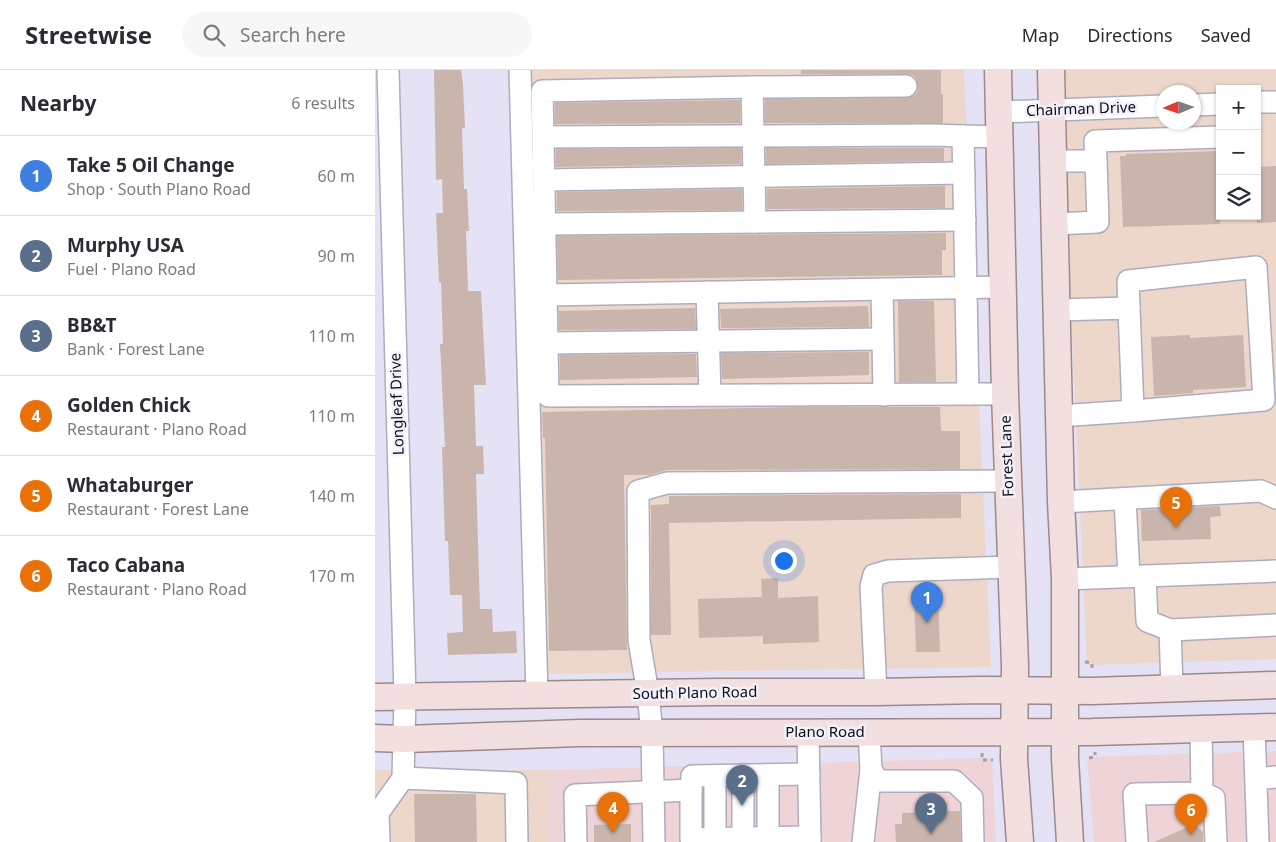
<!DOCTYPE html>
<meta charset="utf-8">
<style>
:root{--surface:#fff;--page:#f7f7f7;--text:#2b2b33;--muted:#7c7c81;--line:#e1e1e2;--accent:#837518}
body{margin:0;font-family:"Noto Sans",sans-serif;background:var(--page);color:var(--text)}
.controls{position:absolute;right:15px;top:15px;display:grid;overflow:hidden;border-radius:0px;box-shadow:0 1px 4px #0004}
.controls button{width:45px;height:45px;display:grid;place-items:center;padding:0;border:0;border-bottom:1px solid var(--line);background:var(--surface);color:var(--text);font:25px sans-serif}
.compass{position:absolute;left:781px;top:15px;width:45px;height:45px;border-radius:50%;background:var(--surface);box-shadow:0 1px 4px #0004;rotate:268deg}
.you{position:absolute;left:408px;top:490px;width:18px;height:18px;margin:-12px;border:4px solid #fff;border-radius:50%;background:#1a73e8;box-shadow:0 0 0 8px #1a73e833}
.badge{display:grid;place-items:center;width:32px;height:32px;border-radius:50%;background:var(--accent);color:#fff;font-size:16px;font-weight:700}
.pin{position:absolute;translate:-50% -41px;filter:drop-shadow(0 1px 2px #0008)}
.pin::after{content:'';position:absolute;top:26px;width:18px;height:15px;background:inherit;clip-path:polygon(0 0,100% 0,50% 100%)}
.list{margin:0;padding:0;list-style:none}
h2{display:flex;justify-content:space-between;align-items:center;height:65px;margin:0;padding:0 20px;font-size:21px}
h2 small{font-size:16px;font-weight:400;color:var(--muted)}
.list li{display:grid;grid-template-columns:32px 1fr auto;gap:15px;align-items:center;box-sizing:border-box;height:80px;padding:0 20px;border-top:1px solid var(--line)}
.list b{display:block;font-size:19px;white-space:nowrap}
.list p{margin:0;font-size:16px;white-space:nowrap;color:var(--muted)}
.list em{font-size:16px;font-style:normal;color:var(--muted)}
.icon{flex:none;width:28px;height:28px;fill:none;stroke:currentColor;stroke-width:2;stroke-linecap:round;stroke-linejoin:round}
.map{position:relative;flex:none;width:901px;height:772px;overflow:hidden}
header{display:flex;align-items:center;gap:30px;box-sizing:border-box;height:70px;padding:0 25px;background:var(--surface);border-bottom:1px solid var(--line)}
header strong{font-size:24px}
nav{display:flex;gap:28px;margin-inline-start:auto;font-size:18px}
.search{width:350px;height:45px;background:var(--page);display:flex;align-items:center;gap:12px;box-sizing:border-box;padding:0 18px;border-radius:28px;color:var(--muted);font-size:19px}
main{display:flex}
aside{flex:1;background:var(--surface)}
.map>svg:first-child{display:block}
.commercial{fill:#eed4d7}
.industrial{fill:#edd6ca;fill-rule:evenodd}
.building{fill:#c9b5ac}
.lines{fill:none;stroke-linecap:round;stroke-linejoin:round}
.minor-casing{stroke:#afacbf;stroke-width:24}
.major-casing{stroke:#9d898c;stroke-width:29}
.path{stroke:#a2a0af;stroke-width:3;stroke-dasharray:4 4;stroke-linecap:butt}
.minor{stroke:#fff;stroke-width:21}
.major{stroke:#f2e0e0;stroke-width:26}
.labels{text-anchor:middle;stroke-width:5;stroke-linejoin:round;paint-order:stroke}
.street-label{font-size:15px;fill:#0f0e14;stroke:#f2f1fc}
</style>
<header>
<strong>Streetwise</strong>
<div class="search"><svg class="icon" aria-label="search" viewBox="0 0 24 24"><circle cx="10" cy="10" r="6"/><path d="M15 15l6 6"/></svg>Search here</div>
<nav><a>Map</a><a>Directions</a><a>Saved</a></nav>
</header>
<main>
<aside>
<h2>Nearby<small>6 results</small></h2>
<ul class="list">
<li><span class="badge" style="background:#3f7fe0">1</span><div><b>Take 5 Oil Change</b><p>Shop · South Plano Road</p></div><em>60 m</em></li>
<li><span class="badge" style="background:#5c6f8a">2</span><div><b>Murphy USA</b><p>Fuel · Plano Road</p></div><em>90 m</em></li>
<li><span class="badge" style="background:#5c6f8a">3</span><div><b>BB&amp;T</b><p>Bank · Forest Lane</p></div><em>110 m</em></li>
<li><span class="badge" style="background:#e8710a">4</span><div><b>Golden Chick</b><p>Restaurant · Plano Road</p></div><em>110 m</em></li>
<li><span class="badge" style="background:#e8710a">5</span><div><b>Whataburger</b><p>Restaurant · Forest Lane</p></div><em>140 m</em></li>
<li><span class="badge" style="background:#e8710a">6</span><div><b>Taco Cabana</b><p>Restaurant · Plano Road</p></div><em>170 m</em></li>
</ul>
</aside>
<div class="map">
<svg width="901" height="772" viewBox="0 0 901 772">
<rect width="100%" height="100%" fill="#e5e2f6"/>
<!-- commercial -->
<g class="commercial">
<polygon points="901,681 901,772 719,772 712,687"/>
<polygon points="617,688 621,772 173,772 171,700"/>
</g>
<!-- industrial -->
<g class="industrial">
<polygon points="150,0 589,0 616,597 166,604"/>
<path d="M 685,0 L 901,0 L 901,589 L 712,595 ZM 845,19 L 882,19 L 882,146 L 845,146 ZM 788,22 L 818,22 L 818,52 L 788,52 Z"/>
<polygon points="0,700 171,700 173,772 0,772"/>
</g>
<!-- building -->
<g class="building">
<polygon points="59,0 86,0 88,15 90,58 87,58 89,119 92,119 94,161 91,161 93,221 106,221 111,315 99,315 101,376 108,376 109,404 101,404 105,539 117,539 118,562 141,561 142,583 73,585 72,563 88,562 87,525 75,525 73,471 70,471 67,377 70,377 65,274 68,274 66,212 64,212 61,143 68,143 67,109 61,110"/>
<polygon points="426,0 566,0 566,24 568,24 568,53 390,53 390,29 531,28 538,26 542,23 543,16 541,9 538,5 531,4 426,4"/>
<polygon points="365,30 365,53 180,54 180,33"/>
<polygon points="366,78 366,94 181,97 181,79"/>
<polygon points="391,78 569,78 569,91 391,94"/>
<polygon points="845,81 845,154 748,157 745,86 751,86 751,84"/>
<polygon points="901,96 901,152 882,153 882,97"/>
<polygon points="570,116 570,138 392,139 392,119"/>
<polygon points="367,119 367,140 182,141 182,122"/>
<polygon points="571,163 571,180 567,180 567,205 183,210 182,166"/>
<polygon points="523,231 559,231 561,312 524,312"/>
<polygon points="493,236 494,257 346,258 345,239"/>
<polygon points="320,238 321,259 184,260 184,241"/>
<polygon points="815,265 815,268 868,265 871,317 818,320 818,323 779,326 776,267"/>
<polygon points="494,282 494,305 347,309 346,283"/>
<polygon points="321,284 322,307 185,310 185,285"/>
<polygon points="423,337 565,337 566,361 585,361 585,399 292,400 274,405 249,405 252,580 174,581 170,368 168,368 167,342"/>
<polygon points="586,424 586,448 294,453 296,565 276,565 276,435 294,434 294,426"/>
<polygon points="845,436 846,446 835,447 836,469 767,471 766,440"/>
<polygon points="403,508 403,528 443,526 444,572 388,574 388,566 324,568 323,529 387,527 386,509"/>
<polygon points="563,523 565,582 541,582 539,524"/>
<polygon points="39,724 101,724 102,772 40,772"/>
<polygon points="585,741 586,772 521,772 520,754 527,754 527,743"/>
<polygon points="256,754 256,772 219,772 219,755"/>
<polygon points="822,756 828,762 828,772 779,772 813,757"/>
</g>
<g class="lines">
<!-- minor casing -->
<g class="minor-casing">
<g id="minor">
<polyline points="145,0 162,626"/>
<polyline points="882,32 901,32"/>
<polyline points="818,35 845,34"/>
<polyline points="625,42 788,36"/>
<polyline points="588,66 558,65 168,67 173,326 593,324"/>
<polyline points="168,67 167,21 377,17"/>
<polyline points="625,67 588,66 593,324 630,324"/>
<polyline points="679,91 721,91 720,71 845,67"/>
<polyline points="169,110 589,103"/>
<polyline points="380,152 377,17 531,16"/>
<polyline points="170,154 590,150"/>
<polyline points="680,154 723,152 721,91"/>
<polyline points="507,219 509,325"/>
<polyline points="332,222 335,325"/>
<polyline points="171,225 628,217"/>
<polyline points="754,238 753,211 881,197 889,330 758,341"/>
<polyline points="682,240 754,238 758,341 684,346"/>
<polyline points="172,273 508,269"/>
<polyline points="750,429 754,506"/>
<polyline points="686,432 886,421 901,428"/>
<polyline points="770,506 772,551 795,560 797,618"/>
<polyline points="690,509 901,501"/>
<polyline points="795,560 901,555"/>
<polyline points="501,622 496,517 499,505 513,501 636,497"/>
<polyline points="879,657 883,772"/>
<polyline points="494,661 496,700 503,711 579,711 597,728 598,772"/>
<polyline points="433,662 435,772"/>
<polyline points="340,706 340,768"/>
<polyline points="368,706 368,768"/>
<polyline points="28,708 141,713 142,772"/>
<polyline points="881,709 901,707"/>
<polyline points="316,720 316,769 435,767"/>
<polyline points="827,723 839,728 841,772"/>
<polyline points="393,768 393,705"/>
<polyline points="4,772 3,743 28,708 30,627 13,0"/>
<polyline points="201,772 200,725 316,720 317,706 434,704"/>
<polyline points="279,772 277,662 273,624 264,570 263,421 292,413 633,411"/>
<polyline points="488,772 496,700"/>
<polyline points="762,772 759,724 827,723 826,658"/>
</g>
</g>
<!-- major casing -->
<g class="major-casing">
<g id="major">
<polyline points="623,0 630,324 640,595 639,689 645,772"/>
<polyline points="676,0 686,432 690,509 690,689 695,772"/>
<polyline points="0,627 342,622 501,622 608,620 717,621 901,615"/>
<polyline points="0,668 30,669 204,663 718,662 901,657"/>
</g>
</g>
<!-- path -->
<g class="path">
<polyline points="710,592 717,593 717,599"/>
<polyline points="607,683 607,690 618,690"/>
<polyline points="714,688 720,687 720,682"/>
</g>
<!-- minor -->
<use href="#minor" class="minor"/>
<!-- major -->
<use href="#major" class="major"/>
</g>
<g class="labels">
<!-- street labels -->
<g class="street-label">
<text transform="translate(706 39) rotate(-2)" y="5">Chairman Drive</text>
<text transform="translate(22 334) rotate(-92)" y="5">Longleaf Drive</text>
<text transform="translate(632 386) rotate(-92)" y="5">Forest Lane</text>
<text transform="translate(320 623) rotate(-1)" y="5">South Plano Road</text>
<text x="450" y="667">Plano Road</text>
</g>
</g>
</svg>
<div class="controls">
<button>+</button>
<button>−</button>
<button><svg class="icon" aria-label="layers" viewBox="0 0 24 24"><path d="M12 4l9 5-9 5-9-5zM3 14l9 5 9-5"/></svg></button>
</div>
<svg class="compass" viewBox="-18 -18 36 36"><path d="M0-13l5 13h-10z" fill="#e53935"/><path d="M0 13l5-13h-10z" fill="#7c7c81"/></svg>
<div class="you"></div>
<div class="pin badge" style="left:552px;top:553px;background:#3f7fe0">1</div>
<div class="pin badge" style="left:367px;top:736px;background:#5c6f8a">2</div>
<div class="pin badge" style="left:556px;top:764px;background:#5c6f8a">3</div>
<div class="pin badge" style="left:238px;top:763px;background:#e8710a">4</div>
<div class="pin badge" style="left:801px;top:458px;background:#e8710a">5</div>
<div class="pin badge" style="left:816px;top:765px;background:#e8710a">6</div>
</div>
</main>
